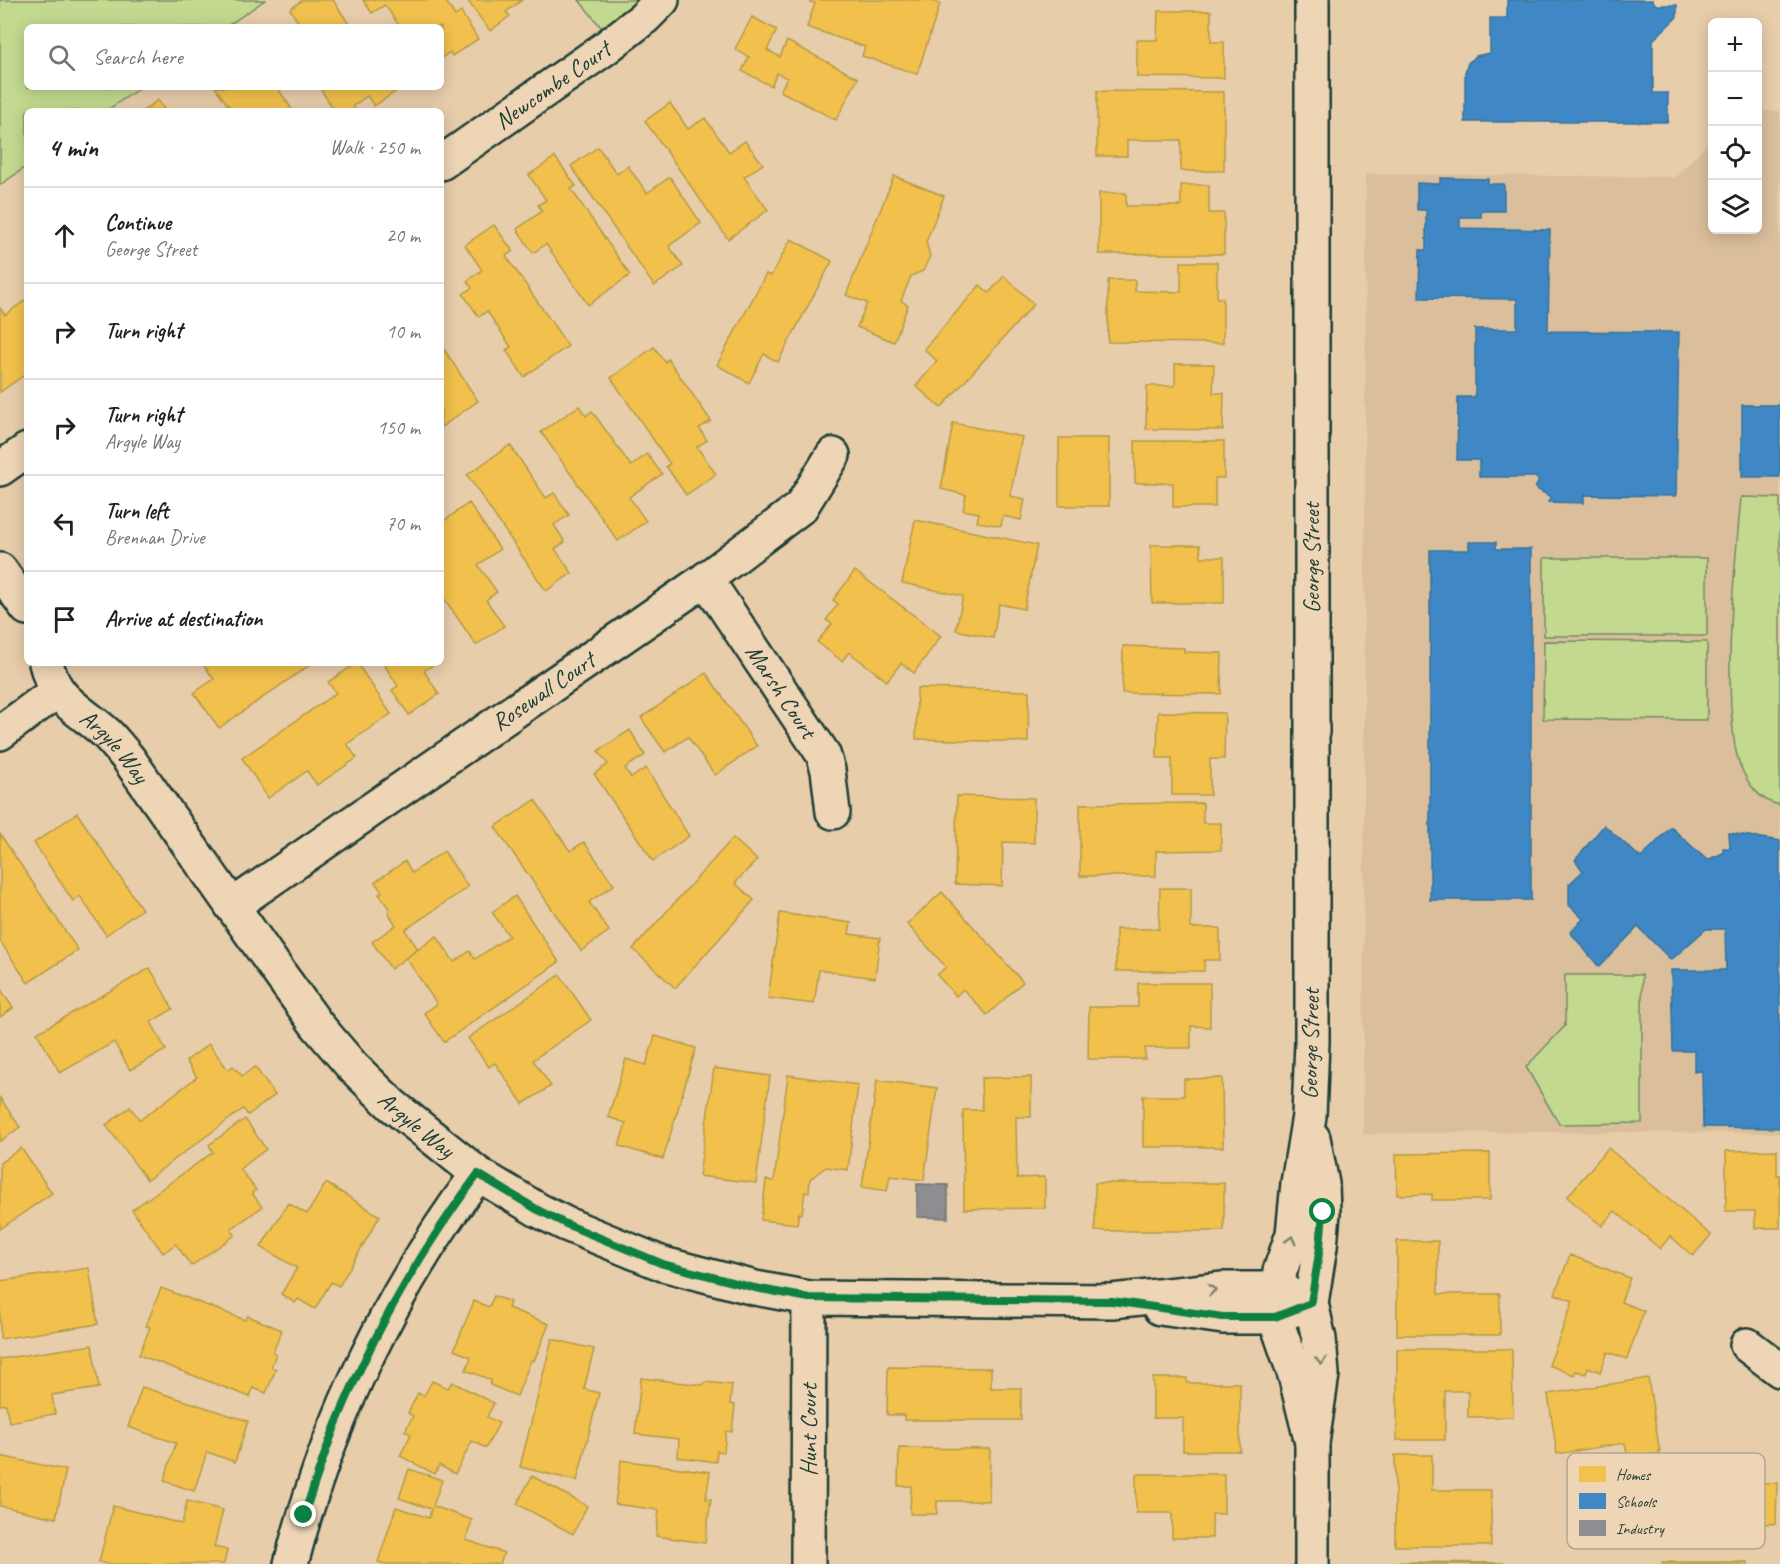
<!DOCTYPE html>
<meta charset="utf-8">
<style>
:root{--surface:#fff;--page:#f2f2f2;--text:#202124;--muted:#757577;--line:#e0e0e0}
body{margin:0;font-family:Caveat,sans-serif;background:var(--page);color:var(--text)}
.controls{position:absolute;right:18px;top:18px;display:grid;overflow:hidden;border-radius:9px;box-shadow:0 3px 15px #0003}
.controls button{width:54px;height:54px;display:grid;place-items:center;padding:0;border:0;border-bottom:2px solid var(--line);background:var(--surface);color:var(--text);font:30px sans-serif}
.stop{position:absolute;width:18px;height:18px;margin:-14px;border:4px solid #0b8043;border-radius:50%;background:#fff}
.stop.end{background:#0b8043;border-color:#fff;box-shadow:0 2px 6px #0008}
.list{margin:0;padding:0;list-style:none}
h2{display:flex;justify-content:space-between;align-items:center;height:78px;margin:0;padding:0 24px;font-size:26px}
h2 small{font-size:20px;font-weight:400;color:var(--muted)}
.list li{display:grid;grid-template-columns:39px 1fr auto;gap:18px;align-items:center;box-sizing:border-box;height:96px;padding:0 24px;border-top:2px solid var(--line)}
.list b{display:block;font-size:22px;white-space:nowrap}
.list p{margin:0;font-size:20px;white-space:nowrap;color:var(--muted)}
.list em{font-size:20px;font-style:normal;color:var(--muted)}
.icon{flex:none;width:33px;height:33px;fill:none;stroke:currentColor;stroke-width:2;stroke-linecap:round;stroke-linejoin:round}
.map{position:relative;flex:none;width:1780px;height:1564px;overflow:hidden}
.search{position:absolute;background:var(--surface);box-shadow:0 3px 15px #0003;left:24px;top:24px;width:420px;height:66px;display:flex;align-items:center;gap:15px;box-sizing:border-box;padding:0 21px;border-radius:9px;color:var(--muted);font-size:22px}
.panel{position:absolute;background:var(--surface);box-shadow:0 3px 15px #0003;left:24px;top:108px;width:420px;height:558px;border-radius:9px}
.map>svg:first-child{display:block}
.built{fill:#dbbf9c}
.green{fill:#c3d98f;stroke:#718b62;stroke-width:1.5}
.homes{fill:#f2c14e;stroke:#b39946;stroke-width:1.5}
.schools{fill:#3f88c5;stroke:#35729a;stroke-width:1.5}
.industry{fill:#8d8d92;stroke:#6c7576;stroke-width:1.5}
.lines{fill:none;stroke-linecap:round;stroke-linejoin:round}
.minor-casing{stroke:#1f3d34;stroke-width:38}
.minor{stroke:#edd5b5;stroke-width:33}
.oneway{stroke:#7c816e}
.route{stroke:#0b8043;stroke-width:8}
.labels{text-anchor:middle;stroke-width:6;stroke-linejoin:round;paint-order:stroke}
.street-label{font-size:24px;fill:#1f3d34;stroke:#edd5b5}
.key{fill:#edd5b5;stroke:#afa78e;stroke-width:1.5}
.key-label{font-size:16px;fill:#1f3d34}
</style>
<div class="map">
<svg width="1780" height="1564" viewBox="0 0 1780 1564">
<rect width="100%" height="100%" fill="#e8cdab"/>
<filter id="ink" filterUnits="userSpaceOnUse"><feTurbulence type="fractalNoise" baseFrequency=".0167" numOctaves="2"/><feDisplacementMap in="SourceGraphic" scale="12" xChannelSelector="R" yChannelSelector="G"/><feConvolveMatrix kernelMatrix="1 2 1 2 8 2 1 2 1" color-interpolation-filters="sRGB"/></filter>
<g filter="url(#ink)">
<!-- built -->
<polygon class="built" points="1758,111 1780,111 1780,1133 1534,1132 1386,1133 1363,1135 1366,174 1675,177 1712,139 1712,230 1758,230"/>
<!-- green -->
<g class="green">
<polygon points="0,0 265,0 226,27 27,27 27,87 141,87 106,111 27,111 27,166 0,185"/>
<polygon points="579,0 652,0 613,42"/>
<path d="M 1741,497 L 1780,498 L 1780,805 C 1760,802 1747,783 1740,765 C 1733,747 1733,726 1731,707 C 1727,637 1735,567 1741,497 Z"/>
<rect x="1544" y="558" width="163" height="78"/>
<polygon points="1544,641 1707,642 1707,720 1543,719"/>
<polygon points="1565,975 1642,975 1642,1123 1559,1124 1526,1067 1565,1026"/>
</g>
<!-- homes -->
<g class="homes">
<polygon points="303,0 333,0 351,27 301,27 290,9"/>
<polygon points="363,0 445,0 455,16 461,12 478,39 452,56 450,52 441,58 441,27 400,27 385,5 372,13"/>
<polygon points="467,0 522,0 506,12 510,16 490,31"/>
<polygon points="811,0 928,0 940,4 917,74 862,56 865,47 807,27 815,3 810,2"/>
<polygon points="1158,11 1211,11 1211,42 1224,42 1224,78 1137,77 1137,40 1157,40"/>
<polygon points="752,17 777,30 767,50 780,57 787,41 858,78 836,120 780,91 787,78 777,73 771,86 742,71 749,57 735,49"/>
<polygon points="215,87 277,87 293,111 232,111"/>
<polygon points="319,87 392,87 395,92 374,106 367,96 353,106 356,111 335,111"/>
<polygon points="1097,91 1224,92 1224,171 1181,171 1181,140 1127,140 1127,156 1097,156"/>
<polygon points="158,100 165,111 143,111"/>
<polygon points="670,103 688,129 705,118 729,152 745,141 763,164 744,177 768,210 728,239 645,121"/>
<polygon points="598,147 617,174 628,166 647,193 670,177 701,223 669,246 683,266 654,286 571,166"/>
<polygon points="555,157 576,186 571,189 630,275 588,305 546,244 533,253 517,229 542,211 538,205 546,200 529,175"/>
<polygon points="894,176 944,196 926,242 930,256 923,271 911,276 901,301 908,305 894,342 857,327 867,303 846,295"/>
<polygon points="1181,185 1209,185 1209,213 1224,213 1224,254 1099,254 1099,193 1126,193 1126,206 1181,206"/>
<polygon points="494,225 513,251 506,256 568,346 524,377 506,350 511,347 487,311 479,317 463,294 472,288 467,281 482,270 465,245"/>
<polygon points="791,239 832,261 778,362 764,354 749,383 717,365 766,274 771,276"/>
<polygon points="1181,262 1217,262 1217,298 1223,298 1223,343 1108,342 1108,280 1135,280 1135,291 1181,292"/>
<polygon points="1004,276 1034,304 941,408 916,386 937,361 924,349 980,285 989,293"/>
<polygon points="27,299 27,373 0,392 0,308 5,315"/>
<polygon points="441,345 478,401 441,427"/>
<polygon points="654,347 665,362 668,359 711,421 699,428 707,440 697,447 716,474 686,495 666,466 670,464 611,378"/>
<polygon points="1175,364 1214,364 1213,393 1224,393 1223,430 1146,429 1147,386 1175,386"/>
<polygon points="579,406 586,416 592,411 631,466 647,454 662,474 629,497 646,521 618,541 541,432"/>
<polygon points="953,423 1022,437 1010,496 1025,499 1021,520 1003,516 1001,526 977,522 979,513 963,510 966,495 941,489"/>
<rect x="1059" y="438" width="50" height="68"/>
<polygon points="1135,441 1224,441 1224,478 1215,478 1215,507 1173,507 1173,483 1135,483"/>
<polygon points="510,445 546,498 554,493 569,515 554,525 565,542 555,549 572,573 546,591 467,475"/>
<polygon points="469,503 500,549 478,565 497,592 486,600 504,626 476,645 441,594 441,523"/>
<polygon points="915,520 1037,545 1024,609 999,604 993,638 956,630 963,596 902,583"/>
<polygon points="1151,545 1200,545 1201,557 1224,557 1224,603 1152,603"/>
<polygon points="855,571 941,636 914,673 901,663 887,681 849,652 842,661 817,642 832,624 826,620 838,604 833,600"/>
<polygon points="1123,646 1184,648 1184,652 1222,653 1221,694 1122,693"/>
<polygon points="202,663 311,663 311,664 219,728 194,693 214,679"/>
<polygon points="357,663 391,714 347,744 357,758 317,785 307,771 268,798 242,758 336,693 328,682"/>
<polygon points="383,663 436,663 424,671 439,694 409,715 392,690 398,686"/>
<polygon points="706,673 757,746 715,775 688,737 665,752 641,718"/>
<polygon points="917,688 1029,691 1028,742 916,739"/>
<polygon points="1158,712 1225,713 1224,759 1210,759 1210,795 1172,795 1172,758 1157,758"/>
<polygon points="630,730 645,755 625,768 631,778 646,768 689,836 653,861 594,774 608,764 598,751"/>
<polygon points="957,796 1034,798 1034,843 1003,842 1002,886 955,884"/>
<polygon points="535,800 570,851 584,842 614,885 589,902 609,931 581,951 495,827"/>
<polygon points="1203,803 1203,823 1221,823 1221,850 1156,851 1156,876 1080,876 1080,804"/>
<polygon points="77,813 142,909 106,935 80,896 73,901 34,843"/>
<polygon points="0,834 78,950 28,983 0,941"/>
<polygon points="733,838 757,860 735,883 754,900 675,988 633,949"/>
<polygon points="444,851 468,887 405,930 418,949 391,969 372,942 396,925 388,912 390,910 379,894 382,892 375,882 405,861 412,873"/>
<polygon points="1160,888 1191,888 1191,928 1220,928 1220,960 1204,960 1204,971 1116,971 1116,929 1159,929"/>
<polygon points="942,892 1023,982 987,1015 963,989 956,996 937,975 946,967 907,924"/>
<polygon points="515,896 559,962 444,1042 424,1013 437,1004 406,958 437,936 454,962 470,951 475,959 509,936 492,912"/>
<polygon points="780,913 851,923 849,934 880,938 875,978 819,970 814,1004 768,998"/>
<polygon points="150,968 173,1009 151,1022 166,1050 130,1070 114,1042 60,1073 37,1033"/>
<polygon points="560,975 591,1020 533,1060 551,1086 523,1104 495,1063 489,1067 468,1038"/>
<polygon points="1138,983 1210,983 1210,1027 1191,1026 1191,1048 1145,1048 1145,1059 1088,1059 1089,1007 1138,1007"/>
<polygon points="0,988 13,1008 0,1017"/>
<polygon points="655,1036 696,1048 663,1159 619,1146 626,1123 608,1117 626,1059 646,1065"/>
<polygon points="209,1044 228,1070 233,1066 242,1076 255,1067 275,1095 248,1115 243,1109 147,1180 106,1125 130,1107 140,1120 197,1077 186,1061"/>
<polygon points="714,1068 770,1076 756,1183 699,1176"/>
<polygon points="788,1075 858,1085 848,1170 826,1167 810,1179 809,1192 805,1192 802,1214 799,1213 797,1224 761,1220 766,1180 774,1181"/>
<polygon points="1031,1077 1031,1117 1016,1117 1017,1178 1045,1177 1045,1208 964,1209 963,1110 982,1110 981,1078"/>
<polygon points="1222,1078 1223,1147 1143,1147 1143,1096 1184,1096 1184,1079"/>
<polygon points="877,1080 937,1088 924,1180 890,1176 887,1191 862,1187"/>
<polygon points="0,1098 20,1127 0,1141"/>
<polygon points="245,1119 266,1149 240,1169 256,1190 252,1193 262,1207 231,1229 235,1235 191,1266 176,1244 163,1253 132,1210 213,1152 209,1145"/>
<polygon points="21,1148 52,1193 0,1229 0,1163"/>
<polygon points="1608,1148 1711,1235 1693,1256 1670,1236 1660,1249 1615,1211 1602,1226 1567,1197"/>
<polygon points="1777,1150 1777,1175 1780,1175 1780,1228 1755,1228 1755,1211 1726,1211 1726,1151"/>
<polygon points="1490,1153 1490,1200 1432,1200 1432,1194 1397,1195 1396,1154"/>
<polygon points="326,1183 380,1216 339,1286 331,1282 315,1309 298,1299 295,1303 281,1294 297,1268 261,1247 288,1203 307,1214"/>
<rect x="1095" y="1183" width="129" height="48"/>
<polygon points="1397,1241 1438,1241 1438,1294 1500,1294 1500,1335 1397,1335"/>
<polygon points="1570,1255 1630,1278 1621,1302 1644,1311 1627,1359 1608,1352 1600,1372 1588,1367 1586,1374 1576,1371 1574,1375 1549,1365 1573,1301 1555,1294"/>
<polygon points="89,1268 98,1324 0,1339 0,1281"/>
<polygon points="161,1288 245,1320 248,1316 282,1330 273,1352 276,1354 271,1367 276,1369 266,1393 253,1388 250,1397 139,1355 150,1327 146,1326"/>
<polygon points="494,1296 510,1302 508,1308 549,1324 534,1361 531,1360 517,1396 490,1385 491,1380 466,1370 471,1357 454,1350 474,1301 489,1307"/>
<polygon points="552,1339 594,1349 584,1389 599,1393 577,1481 520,1467"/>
<polygon points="92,1345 99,1388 52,1395 55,1414 9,1422 6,1404 0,1405 0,1359"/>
<polygon points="1397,1349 1512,1349 1513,1417 1468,1417 1468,1391 1445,1391 1445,1440 1397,1440"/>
<polygon points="888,1367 991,1368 991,1388 1021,1388 1021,1420 904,1420 904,1415 887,1415"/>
<polygon points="641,1378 703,1385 705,1382 732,1385 730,1404 735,1405 732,1432 726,1431 724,1452 717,1451 716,1462 678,1457 679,1439 635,1434"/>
<polygon points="1153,1378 1187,1378 1187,1383 1240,1383 1240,1451 1183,1451 1183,1418 1153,1418"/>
<polygon points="1648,1378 1660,1453 1628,1458 1625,1443 1557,1454 1548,1394"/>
<polygon points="432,1381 448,1388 452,1382 494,1403 487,1417 499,1423 486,1448 472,1441 455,1474 439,1465 435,1474 400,1456 411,1434 405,1431 413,1416 408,1413 418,1393 424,1396"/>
<polygon points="142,1387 248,1421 235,1462 207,1452 194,1491 164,1481 176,1443 128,1427"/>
<polygon points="899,1448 990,1449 989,1501 937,1501 937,1514 910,1514 911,1486 898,1486"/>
<polygon points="1395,1455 1432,1455 1432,1490 1491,1490 1491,1546 1395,1546"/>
<polygon points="0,1456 66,1470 56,1518 0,1506"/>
<polygon points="621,1460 710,1472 706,1499 711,1499 705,1543 656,1536 659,1510 615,1504"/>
<polygon points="409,1469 442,1480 433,1506 472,1520 466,1540 504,1553 500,1564 385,1564 378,1562 396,1507 429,1518 431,1509 399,1498"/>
<polygon points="1136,1474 1224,1474 1224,1514 1212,1514 1212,1538 1172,1538 1172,1513 1136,1513"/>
<polygon points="532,1476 587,1506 573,1534 517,1504"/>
<polygon points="1674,1483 1777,1483 1776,1524 1743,1523 1743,1535 1645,1534 1645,1508 1674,1508"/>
<polygon points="187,1501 223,1510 214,1547 227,1550 224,1564 107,1564 99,1562 113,1506 182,1524"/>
<polygon points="1396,1562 1505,1563 1505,1564 1396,1564"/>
<rect x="1662" y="1562" width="86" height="2"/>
</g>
<!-- schools -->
<g class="schools">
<polygon points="1507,0 1652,0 1656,5 1677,5 1677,17 1653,40 1653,93 1668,93 1668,122 1465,122 1465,72 1468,63 1476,56 1490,53 1490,18 1507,18"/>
<polygon points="1440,178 1488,179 1488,184 1504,184 1504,211 1481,211 1481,217 1460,217 1460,228 1550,230 1548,331 1679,332 1676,496 1584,495 1584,503 1548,502 1551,497 1535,488 1539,481 1535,477 1479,477 1479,460 1457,460 1458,397 1475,397 1475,329 1517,329 1517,299 1419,298 1420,250 1426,250 1426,210 1417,210 1417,183 1440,184"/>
<rect x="1742" y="405" width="38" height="72"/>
<polygon points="1469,542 1496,542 1496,549 1531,549 1531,900 1430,900 1430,550 1469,550"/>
<polygon points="1604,825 1641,858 1671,827 1707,860 1723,853 1723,848 1730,848 1729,833 1780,841 1780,1128 1703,1127 1702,1071 1694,1072 1694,1051 1673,1051 1671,970 1726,970 1725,929 1706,929 1671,960 1638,927 1599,967 1570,932 1583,919 1569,905 1569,884 1583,871 1575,860"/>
</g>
<!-- industry -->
<polygon class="industry" points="917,1184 948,1185 948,1218 917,1217"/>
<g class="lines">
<!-- minor casing -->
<g class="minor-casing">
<g id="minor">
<polyline points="1312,0 1312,1042 1309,1116 1298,1183 1293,1234 1280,1271 1275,1302 1275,1317 1295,1375 1312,1443"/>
<path id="s1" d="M 441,163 L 604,49 L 644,18 L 662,0"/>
<polyline points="0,469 27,450"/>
<polyline points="0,570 27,608"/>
<path id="s2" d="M 706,579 L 823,754 L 828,770 L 833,812"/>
<path id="s3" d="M 46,663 C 55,702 80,709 106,733 C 114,741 121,750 128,758 L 282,977 L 317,1025 L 352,1066 L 392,1105 L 478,1174 L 538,1210 L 566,1224 L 663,1264 L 755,1288 L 809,1298 L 1112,1301 L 1223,1289 L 1276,1289 L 1311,1303"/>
<polyline points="0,733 57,691"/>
<path id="s4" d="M 232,906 L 706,579 L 801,507 L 833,455"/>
<polyline points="1160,1308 1223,1317 1275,1317 1295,1309"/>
<polyline points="1747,1345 1780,1370"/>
<path d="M 291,1564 C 327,1423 391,1290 478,1174"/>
<path id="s5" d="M 808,1564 L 809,1298"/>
<polyline points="1312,1564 1312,1443 1322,1374 1319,1339 1311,1303 1320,1247 1323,1213 1322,1184 1313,1138"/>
</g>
</g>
<!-- minor -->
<use href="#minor" class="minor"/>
</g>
<!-- one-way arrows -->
<defs><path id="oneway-chevron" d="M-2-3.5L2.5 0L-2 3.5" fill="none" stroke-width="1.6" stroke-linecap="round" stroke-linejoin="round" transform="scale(1.5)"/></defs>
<g class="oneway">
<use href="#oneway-chevron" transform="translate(1291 1240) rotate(-75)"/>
<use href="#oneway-chevron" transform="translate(1212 1290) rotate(-6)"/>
<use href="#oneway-chevron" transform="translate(1321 1361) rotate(87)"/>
</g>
</g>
<g class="lines" filter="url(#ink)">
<!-- route -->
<path class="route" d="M 304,1515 C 314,1485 324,1454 336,1424 C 372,1336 421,1250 478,1174 L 538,1210 L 566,1224 L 663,1264 L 755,1288 L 809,1298 L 1112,1301 L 1223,1317 L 1275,1317 L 1311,1303 L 1320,1247 L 1323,1212"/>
</g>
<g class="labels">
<!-- street labels -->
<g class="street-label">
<text dy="8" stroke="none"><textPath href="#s1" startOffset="136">Newcombe Court</textPath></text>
<text transform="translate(1311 558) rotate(-90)" y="8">George Street</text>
<text dy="8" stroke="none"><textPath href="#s2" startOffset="135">Marsh Court</textPath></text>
<text dy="8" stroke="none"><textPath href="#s4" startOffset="378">Rosewall Court</textPath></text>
<text dy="8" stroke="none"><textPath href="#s3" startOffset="110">Argyle Way</textPath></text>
<text transform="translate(1310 1044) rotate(-89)" y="8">George Street</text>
<text dy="8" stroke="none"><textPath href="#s3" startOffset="596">Argyle Way</textPath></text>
<text dy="8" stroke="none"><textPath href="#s5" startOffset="134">Hunt Court</textPath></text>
</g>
</g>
<!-- legend -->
<rect x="1567" y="1453" width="198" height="96" rx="9" class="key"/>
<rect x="1579" y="1466" width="27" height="16" fill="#f2c14e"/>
<rect x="1579" y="1493" width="27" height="16" fill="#3f88c5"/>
<rect x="1579" y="1520" width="27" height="16" fill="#8d8d92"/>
<g class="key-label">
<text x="1616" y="1480">Homes</text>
<text x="1616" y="1507">Schools</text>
<text x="1616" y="1534">Industry</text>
</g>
</svg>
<div class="controls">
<button>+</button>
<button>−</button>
<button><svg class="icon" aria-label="locate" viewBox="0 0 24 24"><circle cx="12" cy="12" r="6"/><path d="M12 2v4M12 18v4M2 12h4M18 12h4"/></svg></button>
<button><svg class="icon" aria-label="layers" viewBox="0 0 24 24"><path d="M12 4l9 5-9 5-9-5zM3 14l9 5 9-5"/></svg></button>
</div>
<div class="stop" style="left:1323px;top:1212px"></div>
<div class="stop end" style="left:304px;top:1515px"></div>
<div class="search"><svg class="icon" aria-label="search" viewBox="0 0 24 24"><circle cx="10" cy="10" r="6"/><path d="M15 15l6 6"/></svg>Search here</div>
<section class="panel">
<h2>4 min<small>Walk · 250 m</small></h2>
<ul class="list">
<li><svg class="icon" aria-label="ahead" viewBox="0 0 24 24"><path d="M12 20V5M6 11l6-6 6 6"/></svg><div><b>Continue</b><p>George Street</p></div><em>20 m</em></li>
<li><svg class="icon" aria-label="right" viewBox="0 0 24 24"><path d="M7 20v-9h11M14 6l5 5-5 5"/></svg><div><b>Turn right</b></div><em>10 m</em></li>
<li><svg class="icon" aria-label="right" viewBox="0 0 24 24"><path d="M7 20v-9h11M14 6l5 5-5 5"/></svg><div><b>Turn right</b><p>Argyle Way</p></div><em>150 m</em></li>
<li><svg class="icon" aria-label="left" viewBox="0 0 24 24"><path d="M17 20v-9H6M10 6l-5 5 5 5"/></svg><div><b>Turn left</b><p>Brennan Drive</p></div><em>70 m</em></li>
<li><svg class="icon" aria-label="arrive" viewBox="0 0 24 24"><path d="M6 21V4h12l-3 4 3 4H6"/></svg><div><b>Arrive at destination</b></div></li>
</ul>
</section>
</div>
